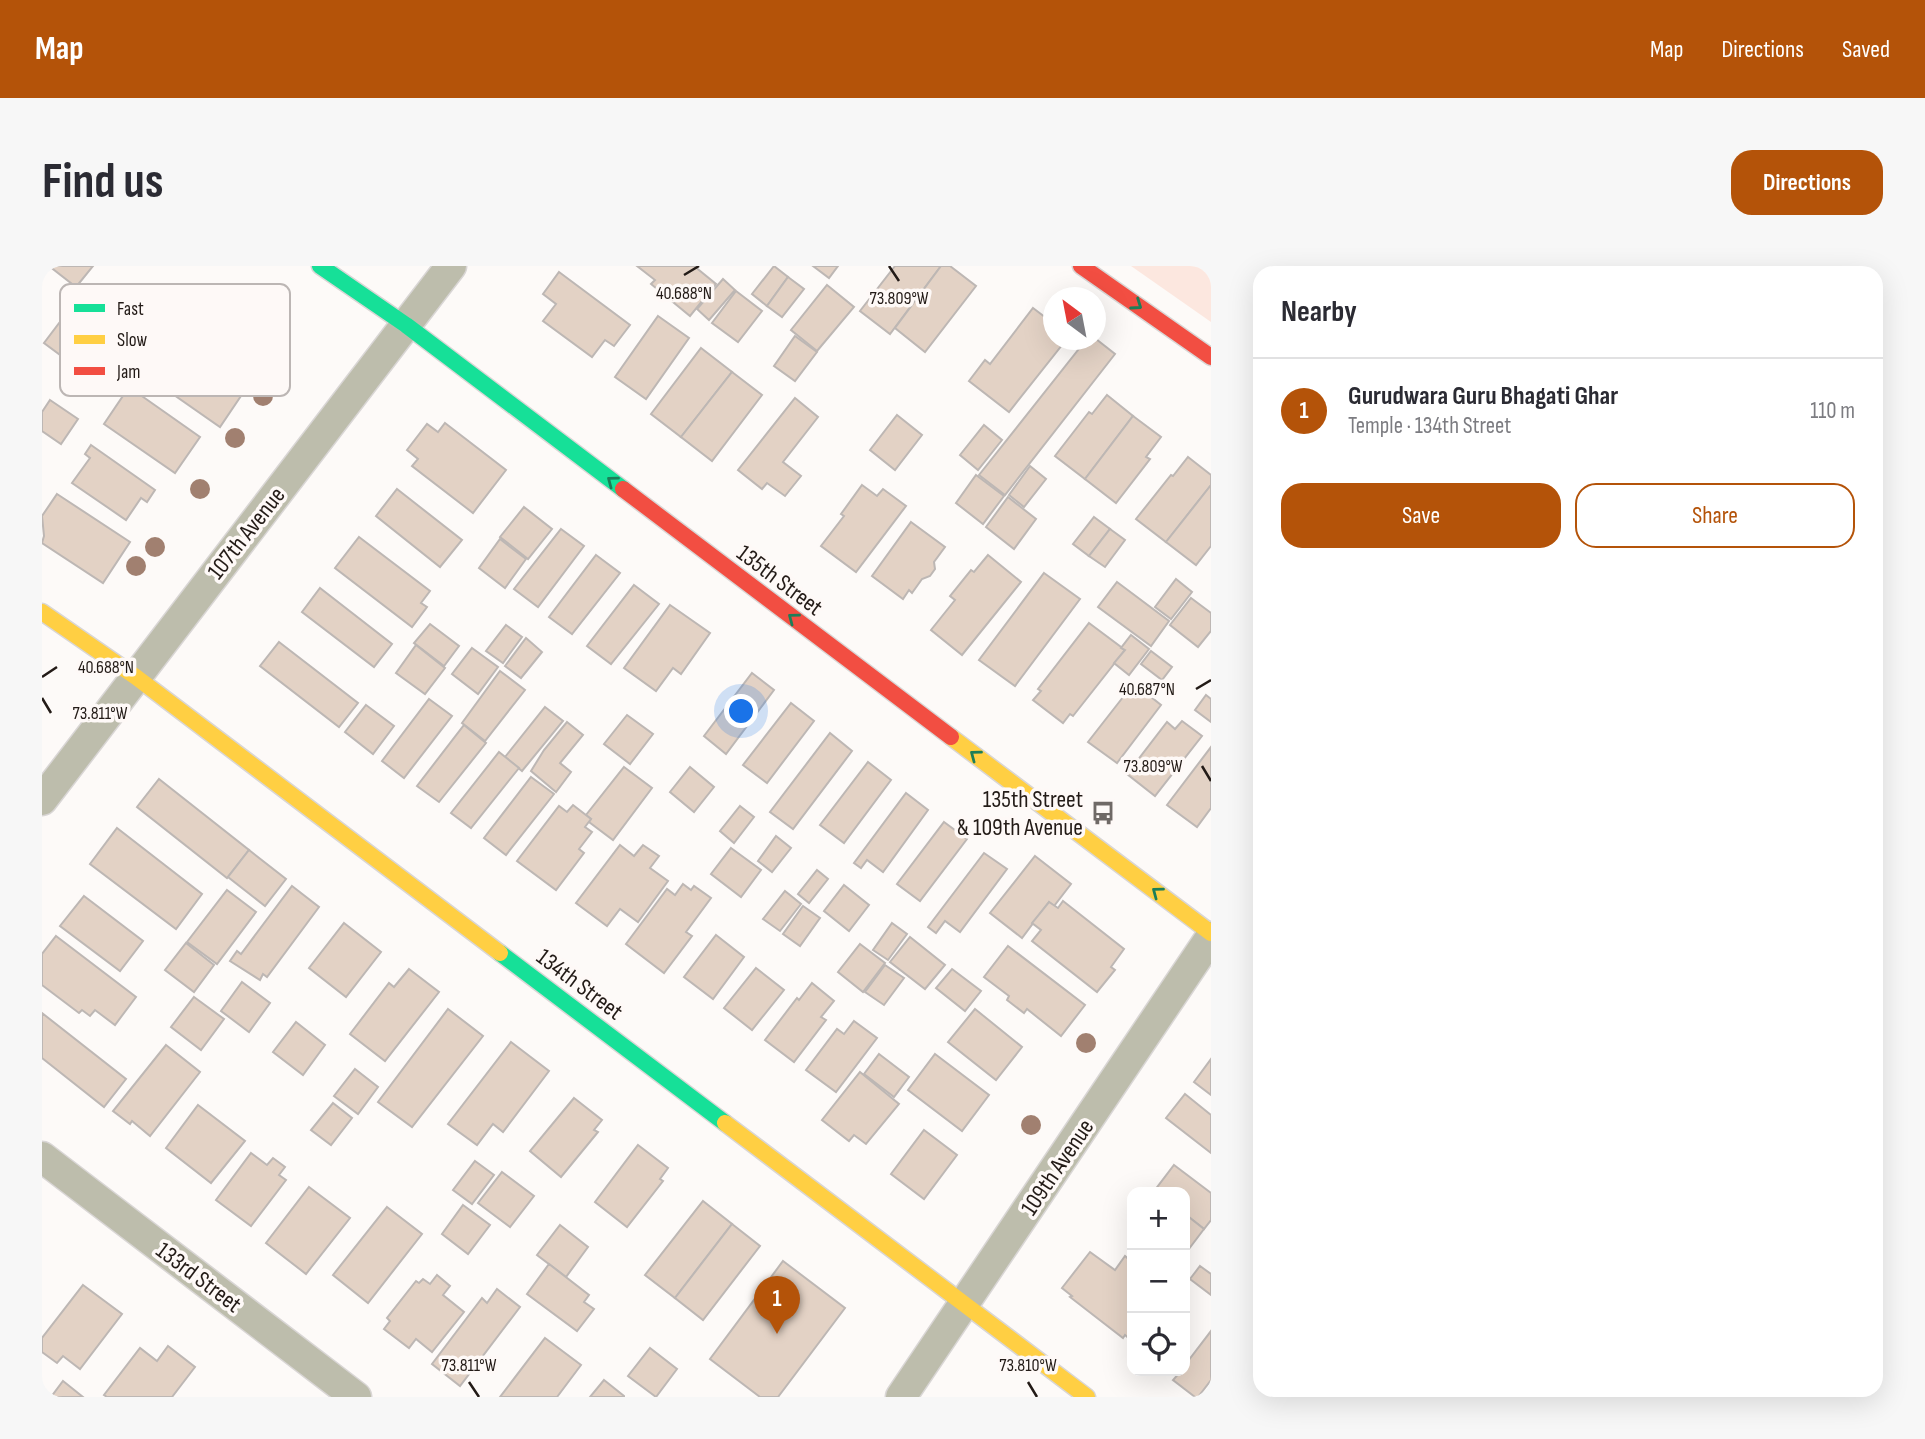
<!DOCTYPE html>
<meta charset="utf-8">
<style>
:root{--surface:#fff;--page:#f7f7f7;--text:#2b2b33;--muted:#7c7c81;--line:#e1e1e2;--accent:#b45309}
body{margin:0;font-family:"Sofia Sans Condensed",sans-serif;background:var(--page);color:var(--text)}
.controls{position:absolute;right:21px;bottom:21px;display:grid;overflow:hidden;border-radius:14px;box-shadow:0 7px 28px #0002}
.controls button{width:63px;height:63px;display:grid;place-items:center;padding:0;border:0;border-bottom:2px solid var(--line);background:var(--surface);color:var(--text);font:35px sans-serif}
.compass{position:absolute;left:1001px;top:21px;width:63px;height:63px;border-radius:50%;background:var(--surface);box-shadow:0 7px 28px #0002;rotate:328deg}
.you{position:absolute;left:700px;top:446px;width:24px;height:24px;margin:-18px;border:5px solid #fff;border-radius:50%;background:#1a73e8;box-shadow:0 0 0 10px #1a73e833}
.badge{display:grid;place-items:center;width:46px;height:46px;border-radius:50%;background:var(--accent);color:#fff;font-size:23px;font-weight:700}
.pin{position:absolute;translate:-50% -58px;filter:drop-shadow(0 2px 4px #0008)}
.pin::after{content:'';position:absolute;top:37px;width:24px;height:21px;background:inherit;clip-path:polygon(0 0,100% 0,50% 100%)}
.list{margin:0;padding:0;list-style:none}
h2{display:flex;justify-content:space-between;align-items:center;height:91px;margin:0;padding:0 28px;font-size:30px}
h2 small{font-size:23px;font-weight:400;color:var(--muted)}
.list li{display:grid;grid-template-columns:46px 1fr auto;gap:21px;align-items:center;box-sizing:border-box;height:105px;padding:0 28px;border-top:2px solid var(--line)}
.list b{display:block;font-size:26px;white-space:nowrap}
.list p{margin:0;font-size:23px;white-space:nowrap;color:var(--muted)}
.list em{font-size:23px;font-style:normal;color:var(--muted)}
.actions{display:flex;gap:14px;padding:21px 28px}
.actions a{flex:1;padding:16px 0;border:2px solid var(--accent);border-radius:21px;text-align:center;font-size:24px;color:var(--accent)}
.actions .main{background:var(--accent);color:#fff}
.icon{flex:none;width:38px;height:38px;fill:none;stroke:currentColor;stroke-width:2;stroke-linecap:round;stroke-linejoin:round}
.map{position:relative;flex:none;width:1169px;height:1131px;overflow:hidden;border-radius:21px}
header{display:flex;align-items:center;gap:42px;box-sizing:border-box;height:98px;padding:0 35px;background:var(--accent);color:#fff}
header strong{font-size:33px}
nav{display:flex;gap:38px;margin-inline-start:auto;font-size:24px}
.intro{display:flex;align-items:center;justify-content:space-between;box-sizing:border-box;height:168px;padding:0 42px}
h1{margin:0;font-size:49px}
.button{padding:18px 32px;border-radius:21px;background:var(--accent);color:#fff;font-size:24px;font-weight:700}
main{display:flex;gap:42px;padding:0 42px}
aside{flex:1;background:var(--surface);border-radius:21px;box-shadow:0 7px 28px #0002}
.map>svg:first-child{display:block}
.green{fill:#fce7df}
.building{fill:#e3d2c5;stroke:#bdb7b4;stroke-width:2}
.lines{fill:none;stroke-linecap:round;stroke-linejoin:round}
.street-casing{stroke:#d9d6d5;stroke-width:33}
.fast-casing{stroke:#d9d6d5;stroke-width:19}
.slow-casing{stroke:#d9d6d5;stroke-width:19}
.jam-casing{stroke:#d9d6d5;stroke-width:19}
.street{stroke:#bdbdac;stroke-width:30}
.fast{stroke:#16e098;stroke-width:16}
.slow{stroke:#ffcf43;stroke-width:16}
.jam{stroke:#f24e42;stroke-width:16}
.tree{fill:#a18070}
.oneway{stroke:#1c7e58}
.ticks{fill:none;stroke:#231b17;stroke-width:2.5}
.labels{text-anchor:middle;stroke-width:7;stroke-linejoin:round;paint-order:stroke}
.street-label{font-size:24px;fill:#231b17;stroke:#fef9f7}
.poi-label{font-size:24px;fill:#231b17;stroke:#fef9f7;text-anchor:end}
.key{fill:#fef9f7;stroke:#bcb6b4;stroke-width:2}
.key-label{font-size:19px;fill:#231b17}
.ticks-label{font-size:18px;text-anchor:middle;fill:#231b17;stroke:#fef9f7;stroke-width:7;stroke-linejoin:round;paint-order:stroke}
</style>
<header>
<strong>Map</strong>
<nav><a>Map</a><a>Directions</a><a>Saved</a></nav>
</header>
<div class="intro"><h1>Find us</h1><a class="button">Directions</a></div>
<main>
<div class="map">
<svg width="1169" height="1131" viewBox="0 0 1169 1131">
<rect width="100%" height="100%" fill="#fdfaf8"/>
<!-- green -->
<polygon class="green" points="1089,0 1169,0 1169,56"/>
<!-- building -->
<g class="building">
<polygon points="7,0 51,0 34,21"/>
<polygon points="595,0 652,0 674,18 648,50 609,18 613,14"/>
<polygon points="732,0 746,11 725,40 710,28"/>
<polygon points="771,0 796,0 787,12"/>
<polygon points="853,0 899,0 848,68 818,45"/>
<polygon points="899,0 908,0 934,20 883,86 853,62"/>
<polygon points="517,6 588,59 572,80 563,74 550,91 501,55 514,38 501,28"/>
<polygon points="746,11 762,23 740,51 725,40"/>
<polygon points="681,13 693,24 667,54 655,43"/>
<polygon points="785,19 812,41 775,85 749,64"/>
<polygon points="694,25 720,45 696,76 670,57"/>
<polygon points="991,42 1012,58 1012,74 1024,74 967,146 927,115 943,94 948,98"/>
<polygon points="24,48 51,69 29,97 2,77"/>
<polygon points="616,50 647,72 604,133 573,111"/>
<polygon points="129,69 205,121 178,161 102,108"/>
<polygon points="753,70 775,86 753,115 732,100"/>
<polygon points="1054,73 1073,88 963,229 937,209 1044,74"/>
<polygon points="659,82 690,106 639,171 609,148"/>
<polygon points="690,106 720,129 670,195 639,171"/>
<polygon points="87,121 158,171 133,207 62,158"/>
<polygon points="1065,129 1091,150 1043,213 1013,190 1047,146 1050,148"/>
<polygon points="753,132 776,151 741,196 759,210 743,230 725,217 720,223 696,204"/>
<polygon points="8,134 36,153 19,178 0,165 0,146"/>
<polygon points="855,149 880,169 853,204 828,184"/>
<polygon points="1091,150 1119,171 1104,191 1108,193 1074,237 1043,213"/>
<polygon points="403,157 464,204 431,247 370,200 376,193 365,184 385,158 396,166"/>
<polygon points="942,159 960,174 936,204 918,189"/>
<polygon points="49,179 113,224 105,236 99,232 84,254 30,217 48,192 43,188"/>
<polygon points="1146,191 1169,209 1169,219 1124,276 1094,253 1129,209 1131,210"/>
<polygon points="988,200 1004,213 982,241 967,229"/>
<polygon points="934,209 962,230 941,258 914,237"/>
<polygon points="820,219 835,230 841,223 864,240 814,306 779,280 802,250 799,248"/>
<polygon points="1169,219 1169,280 1154,299 1124,276"/>
<polygon points="355,223 420,274 398,301 334,250"/>
<polygon points="15,228 88,276 61,317 0,277 2,270 0,250"/>
<polygon points="966,231 994,253 972,283 944,261"/>
<polygon points="482,241 510,263 486,293 458,271"/>
<polygon points="1052,251 1068,263 1047,290 1031,278"/>
<polygon points="869,256 903,281 892,296 893,303 888,310 880,313 870,327 867,324 861,333 830,310"/>
<polygon points="519,263 542,280 496,341 472,323"/>
<polygon points="1068,263 1083,274 1063,301 1047,290"/>
<polygon points="317,271 388,325 379,337 385,341 370,361 293,302"/>
<polygon points="458,273 484,293 463,322 437,302"/>
<polygon points="554,289 578,307 530,368 507,351"/>
<polygon points="946,289 979,316 920,389 889,364 913,334 908,330 929,304 932,306"/>
<polygon points="1002,307 1038,333 973,420 937,394"/>
<polygon points="1134,313 1150,326 1129,353 1113,341"/>
<polygon points="1075,316 1127,355 1109,380 1056,341"/>
<polygon points="592,319 617,338 569,398 545,380"/>
<polygon points="278,322 350,378 332,401 260,346"/>
<polygon points="1149,332 1169,347 1169,365 1156,381 1128,359"/>
<polygon points="628,339 668,367 639,408 631,402 614,425 582,402"/>
<polygon points="1047,357 1083,384 1031,450 1028,448 1021,457 991,434 999,425 996,423"/>
<polygon points="388,358 417,380 402,400 372,377"/>
<polygon points="464,359 480,371 461,397 444,385"/>
<polygon points="1089,369 1107,383 1087,409 1072,397 1083,384 1079,382"/>
<polygon points="484,372 500,386 479,412 463,400"/>
<polygon points="237,376 316,437 297,461 218,400"/>
<polygon points="374,379 403,402 383,428 354,407"/>
<polygon points="430,382 456,401 436,428 410,408"/>
<polygon points="1109,385 1130,401 1120,414 1099,398"/>
<polygon points="458,405 483,424 443,475 420,457"/>
<polygon points="710,407 732,424 684,488 662,470"/>
<polygon points="1099,423 1119,439 1075,497 1046,476 1085,426 1092,431"/>
<polygon points="1164,429 1169,433 1169,456 1153,444"/>
<polygon points="387,433 410,450 362,512 340,495"/>
<polygon points="749,437 772,455 725,517 701,499"/>
<polygon points="324,439 352,460 331,488 303,466"/>
<polygon points="503,441 521,455 480,505 463,491"/>
<polygon points="585,449 611,468 588,498 562,478"/>
<polygon points="1140,455 1160,470 1113,530 1085,508 1125,456 1133,463"/>
<polygon points="525,456 541,469 518,497 529,506 514,526 489,505 502,484"/>
<polygon points="422,459 444,477 397,536 375,520"/>
<polygon points="788,467 810,485 751,563 728,546"/>
<polygon points="1169,481 1169,542 1155,561 1125,539"/>
<polygon points="457,486 477,502 429,562 409,547"/>
<polygon points="826,496 849,514 802,577 778,559"/>
<polygon points="582,501 610,522 571,574 547,556 549,553 544,549"/>
<polygon points="648,501 672,521 652,546 628,526"/>
<polygon points="489,511 512,528 464,589 442,572"/>
<polygon points="117,513 207,584 185,612 95,541"/>
<polygon points="864,527 886,544 841,606 825,594 819,602 812,597"/>
<polygon points="531,539 549,553 543,561 550,566 537,583 542,587 514,624 475,595 517,540 525,546"/>
<polygon points="698,540 712,551 692,577 678,565"/>
<polygon points="902,556 925,573 878,635 855,618"/>
<polygon points="75,562 160,628 134,663 48,598"/>
<polygon points="734,570 749,582 730,606 716,595"/>
<polygon points="578,579 592,590 601,579 617,590 608,602 626,615 596,656 578,643 565,660 534,637"/>
<polygon points="689,582 719,604 699,631 669,608"/>
<polygon points="207,584 244,613 223,640 186,611"/>
<polygon points="942,587 965,603 918,666 903,655 894,667 886,661"/>
<polygon points="993,590 1029,618 1012,640 1007,636 980,672 948,647"/>
<polygon points="775,604 786,613 767,637 756,628"/>
<polygon points="641,618 649,624 652,620 669,632 644,666 650,670 622,707 584,678 625,623 633,629"/>
<polygon points="802,619 827,639 807,665 782,645"/>
<polygon points="250,620 277,641 225,711 221,708 218,714 188,695 195,685 199,688"/>
<polygon points="185,624 214,646 175,698 145,676"/>
<polygon points="743,625 759,638 738,665 721,653"/>
<polygon points="42,630 101,675 78,705 18,660"/>
<polygon points="1021,635 1082,683 1069,701 1073,704 1055,726 990,675 999,664 990,657 1007,636 1016,642"/>
<polygon points="761,640 778,652 758,680 741,668"/>
<polygon points="302,657 339,686 304,731 267,702"/>
<polygon points="850,657 865,668 846,694 831,684"/>
<polygon points="674,669 702,691 671,733 642,711"/>
<polygon points="14,670 94,731 73,759 53,744 48,750 40,744 37,747 0,719 0,688"/>
<polygon points="868,671 903,699 883,723 848,696"/>
<polygon points="144,677 172,699 152,726 123,704"/>
<polygon points="818,678 843,697 821,726 796,706"/>
<polygon points="966,680 1043,739 1019,770 985,743 982,747 965,734 967,730 942,711"/>
<polygon points="843,699 862,712 842,739 823,726"/>
<polygon points="714,702 742,724 710,764 682,742"/>
<polygon points="367,703 397,726 343,795 308,768 347,717 352,721"/>
<polygon points="910,703 939,725 923,745 894,722"/>
<polygon points="200,716 228,737 207,766 179,745"/>
<polygon points="770,717 792,735 779,751 784,754 752,796 723,774 755,732 757,734"/>
<polygon points="152,731 182,753 159,784 129,761"/>
<polygon points="406,743 441,770 370,861 336,836"/>
<polygon points="933,743 980,781 954,814 906,776"/>
<polygon points="0,747 84,813 62,841 0,792"/>
<polygon points="812,755 835,772 794,826 764,804 795,763 802,768"/>
<polygon points="254,756 283,779 261,809 231,786"/>
<polygon points="469,776 507,805 461,866 451,858 435,879 406,858"/>
<polygon points="124,779 158,806 108,870 90,855 88,858 71,845"/>
<polygon points="837,788 867,811 852,831 822,808"/>
<polygon points="893,788 947,829 920,865 866,824"/>
<polygon points="1169,793 1169,829 1152,816"/>
<polygon points="313,803 336,821 316,848 292,830"/>
<polygon points="818,806 857,838 824,878 812,869 807,875 780,854"/>
<polygon points="1143,828 1169,849 1169,887 1124,852"/>
<polygon points="532,832 560,854 552,864 556,866 519,911 488,885"/>
<polygon points="291,837 310,852 289,879 269,864"/>
<polygon points="156,839 203,875 169,917 124,882"/>
<polygon points="882,864 915,889 882,933 849,908"/>
<polygon points="596,879 626,902 618,913 621,915 585,961 553,936"/>
<polygon points="209,887 225,899 231,892 243,901 237,909 244,914 209,960 174,934"/>
<polygon points="433,895 452,909 430,938 411,924"/>
<polygon points="1132,899 1169,927 1169,954 1162,963 1143,948 1143,926 1115,926 1113,924"/>
<polygon points="460,906 492,930 468,961 436,937"/>
<polygon points="267,921 308,952 264,1008 224,977"/>
<polygon points="661,935 690,958 633,1032 603,1009"/>
<polygon points="421,939 448,959 426,988 400,968"/>
<polygon points="345,941 380,968 326,1037 291,1009"/>
<polygon points="1143,948 1162,963 1143,988"/>
<polygon points="690,958 718,980 661,1054 633,1032"/>
<polygon points="518,959 546,981 524,1011 495,989"/>
<polygon points="1048,986 1073,1004 1083,990 1090,996 1090,1075 1083,1069 1081,1072 1028,1031 1030,1030 1020,1022"/>
<polygon points="741,995 803,1042 736,1131 718,1131 668,1093"/>
<polygon points="507,998 547,1029 542,1036 552,1043 535,1065 485,1028"/>
<polygon points="1158,1000 1169,1008 1169,1029 1148,1013"/>
<polygon points="395,1009 408,1020 401,1029 422,1046 390,1086 374,1073 367,1082 342,1063 348,1055 345,1052 374,1015 377,1017 381,1013 388,1018"/>
<polygon points="41,1019 80,1048 38,1103 21,1090 15,1097 0,1086 0,1072"/>
<polygon points="455,1023 478,1041 418,1120 390,1098 440,1032 445,1037"/>
<polygon points="1169,1065 1169,1114 1156,1131 1153,1131 1131,1114 1139,1105 1143,1105 1143,1099"/>
<polygon points="503,1072 539,1099 515,1131 458,1131"/>
<polygon points="126,1080 153,1101 130,1131 65,1131 62,1129 98,1082 115,1095"/>
<polygon points="608,1082 635,1103 614,1131 586,1110"/>
<polygon points="562,1114 582,1130 582,1131 548,1131"/>
<polygon points="21,1115 41,1131 9,1131"/>
</g>
<g class="lines">
<!-- street casing -->
<g class="street-casing">
<g id="street">
<polyline points="0,534 409,0"/>
<polyline points="0,891 314,1131"/>
<polyline points="859,1131 1169,671"/>
</g>
</g>
<!-- fast casing -->
<g class="fast-casing">
<g id="fast">
<polyline points="278,0 364,59 581,223"/>
<polyline points="458,687 683,857"/>
</g>
</g>
<!-- slow casing -->
<g class="slow-casing">
<g id="slow">
<polyline points="0,346 94,411 458,687"/>
<polyline points="909,471 1169,667"/>
<polyline points="683,857 1045,1131"/>
</g>
</g>
<!-- jam casing -->
<g class="jam-casing">
<g id="jam">
<polyline points="1039,0 1169,91"/>
<polyline points="581,223 909,471"/>
</g>
</g>
<!-- street -->
<use href="#street" class="street"/>
<!-- fast -->
<use href="#fast" class="fast"/>
<!-- slow -->
<use href="#slow" class="slow"/>
<!-- jam -->
<use href="#jam" class="jam"/>
</g>
<!-- trees -->
<g class="tree">
<circle cx="221" cy="130" r="10"/>
<circle cx="193" cy="172" r="10"/>
<circle cx="158" cy="223" r="10"/>
<circle cx="113" cy="281" r="10"/>
<circle cx="94" cy="300" r="10"/>
<circle cx="1044" cy="777" r="10"/>
<circle cx="989" cy="859" r="10"/>
</g>
<!-- one-way arrows -->
<defs><path id="oneway-chevron" d="M-2-3.5L2.5 0L-2 3.5" fill="none" stroke-width="1.6" stroke-linecap="round" stroke-linejoin="round" transform="scale(1.75)"/></defs>
<g class="oneway">
<use href="#oneway-chevron" transform="translate(1095 39) rotate(35)"/>
<use href="#oneway-chevron" transform="translate(570 215) rotate(-143)"/>
<use href="#oneway-chevron" transform="translate(751 352) rotate(-143)"/>
<use href="#oneway-chevron" transform="translate(933 489) rotate(-143)"/>
<use href="#oneway-chevron" transform="translate(1115 626) rotate(-143)"/>
</g>
<!-- ticks -->
<path class="ticks" d="M 847,0 L 857,15M 642,9 L 657,0M 0,411 L 15,401M 1154,423 L 1169,414M 0,432 L 9,447M 1160,500 L 1169,515M 427,1116 L 437,1131M 986,1116 L 995,1131"/>
<!-- icons -->
<defs>
<g id="bus-bare" transform="scale(1.89)"><path d="M-5-6H5V4H4V6H2V4H-2V6H-4V4H-5ZM-3.5-4V0h7V-4ZM-3.5 1.2v1.5H-2V1.2ZM2 1.2v1.5H3.5V1.2Z" fill="#6f6966" stroke="#fef9f7" stroke-width="2.5" paint-order="stroke"/></g>
</defs>
<g fill-rule="evenodd">
<use href="#bus-bare" x="1061" y="547"/>
</g>
<g class="labels">
<!-- street labels -->
<g class="street-label">
<text transform="translate(204 267) rotate(-52)" y="8">107th Avenue</text>
<text transform="translate(738 314) rotate(37)" y="8">135th Street</text>
<text transform="translate(538 718) rotate(37)" y="8">134th Street</text>
<text transform="translate(1015 901) rotate(-56)" y="8">109th Avenue</text>
<text transform="translate(157 1011) rotate(37)" y="8">133rd Street</text>
</g>
<!-- poi labels -->
<g class="poi-label">
<text x="1041" y="541">135th Street<tspan x="1041" dy="28">&amp; 109th Avenue</tspan></text>
</g>
</g>
<!-- legend -->
<rect x="18" y="18" width="230" height="112" rx="10" class="key"/>
<rect x="32" y="38" width="31" height="8" fill="#16e098"/>
<rect x="32" y="69" width="31" height="9" fill="#ffcf43"/>
<rect x="32" y="101" width="31" height="8" fill="#f24e42"/>
<g class="key-label">
<text x="75" y="49">Fast</text>
<text x="75" y="80">Slow</text>
<text x="75" y="112">Jam</text>
</g>
<g class="ticks-label">
<text x="642" y="33">40.688°N</text>
<text x="857" y="38">73.809°W</text>
<text x="64" y="407">40.688°N</text>
<text x="1105" y="429">40.687°N</text>
<text x="58" y="453">73.811°W</text>
<text x="1111" y="506">73.809°W</text>
<text x="427" y="1105">73.811°W</text>
<text x="986" y="1105">73.810°W</text>
</g>
</svg>
<div class="controls">
<button>+</button>
<button>−</button>
<button><svg class="icon" aria-label="locate" viewBox="0 0 24 24"><circle cx="12" cy="12" r="6"/><path d="M12 2v4M12 18v4M2 12h4M18 12h4"/></svg></button>
</div>
<svg class="compass" viewBox="-18 -18 36 36"><path d="M0-13l5 13h-10z" fill="#e53935"/><path d="M0 13l5-13h-10z" fill="#7c7c81"/></svg>
<div class="you"></div>
<div class="pin badge" style="left:735px;top:1068px">1</div>
</div>
<aside>
<h2>Nearby<small></small></h2>
<ul class="list">
<li><span class="badge">1</span><div><b>Gurudwara Guru Bhagati Ghar</b><p>Temple · 134th Street</p></div><em>110 m</em></li>
</ul>
<div class="actions"><a class="main">Save</a><a>Share</a></div>
</aside>
</main>
